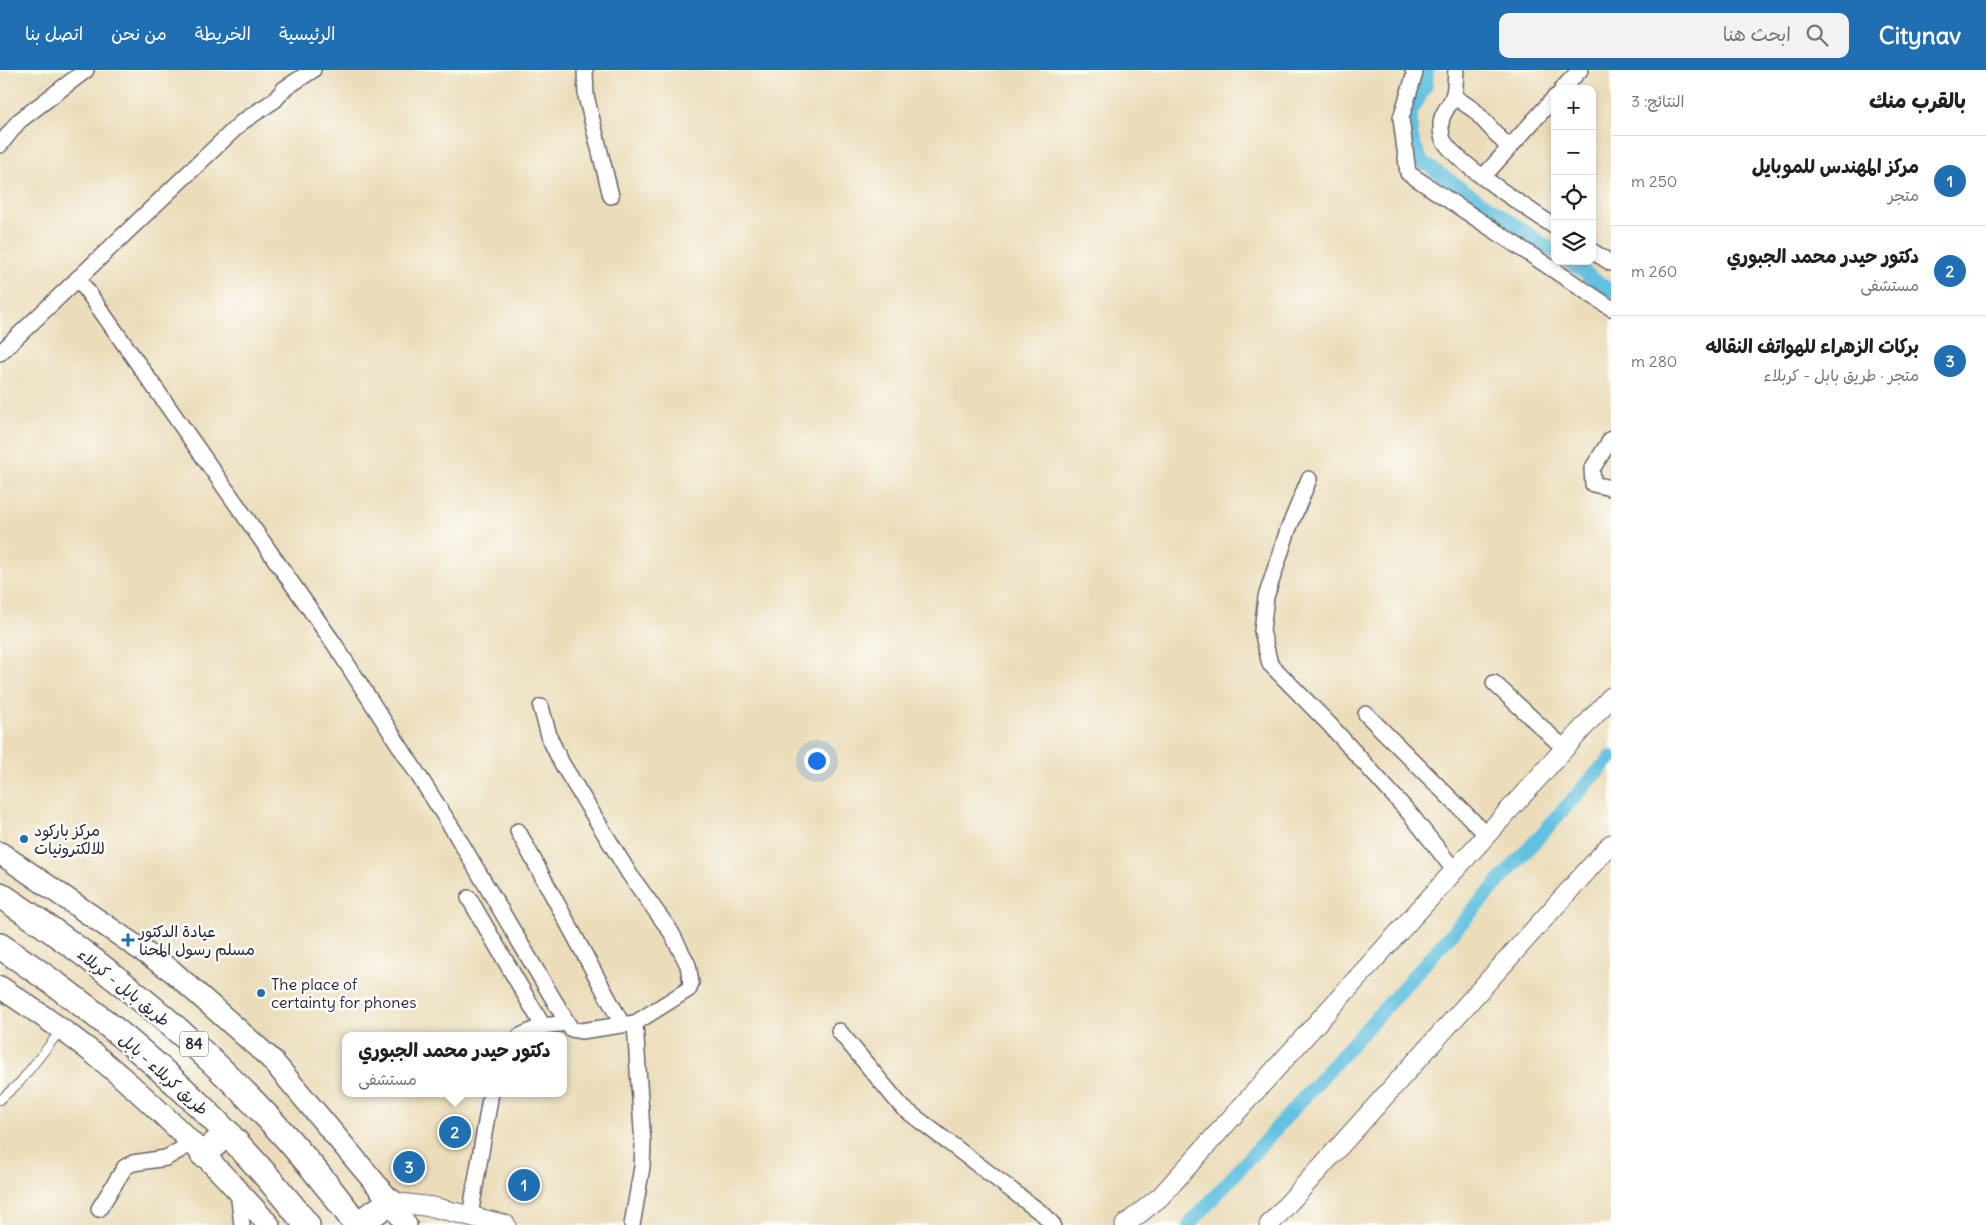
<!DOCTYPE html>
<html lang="ar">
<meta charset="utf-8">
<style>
:root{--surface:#fff;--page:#f2f2f2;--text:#202124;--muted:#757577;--line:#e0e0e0;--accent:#1f6fb2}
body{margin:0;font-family:Delius,"Playpen Sans Arabic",sans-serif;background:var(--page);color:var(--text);direction:rtl}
.controls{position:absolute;right:15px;top:15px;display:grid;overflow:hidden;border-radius:10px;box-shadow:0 2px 8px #0003}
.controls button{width:45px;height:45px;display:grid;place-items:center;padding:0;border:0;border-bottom:1px solid var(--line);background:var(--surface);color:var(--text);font:25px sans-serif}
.you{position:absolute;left:816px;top:690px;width:18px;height:18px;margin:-12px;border:4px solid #fff;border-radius:50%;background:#1a73e8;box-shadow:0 0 0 8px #1a73e833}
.badge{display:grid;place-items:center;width:32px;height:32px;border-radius:50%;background:var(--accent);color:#fff;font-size:16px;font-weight:700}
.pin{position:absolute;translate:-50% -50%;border:2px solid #fff;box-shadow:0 1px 5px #0006}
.popup{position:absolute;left:342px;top:962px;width:225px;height:65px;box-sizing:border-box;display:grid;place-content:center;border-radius:10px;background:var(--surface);filter:drop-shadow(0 1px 4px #0005);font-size:16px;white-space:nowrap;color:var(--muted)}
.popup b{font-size:19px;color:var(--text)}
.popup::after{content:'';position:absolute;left:50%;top:100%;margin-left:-10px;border:10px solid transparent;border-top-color:var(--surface)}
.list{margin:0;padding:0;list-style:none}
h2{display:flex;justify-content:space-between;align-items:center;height:65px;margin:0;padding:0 20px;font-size:21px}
h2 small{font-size:16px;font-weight:400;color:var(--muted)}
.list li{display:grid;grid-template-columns:32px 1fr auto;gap:15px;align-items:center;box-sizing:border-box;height:90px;padding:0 20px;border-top:1px solid var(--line)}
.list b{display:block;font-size:19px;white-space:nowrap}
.list p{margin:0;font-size:16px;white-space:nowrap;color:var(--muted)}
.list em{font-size:16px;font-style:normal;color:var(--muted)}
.icon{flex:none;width:28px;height:28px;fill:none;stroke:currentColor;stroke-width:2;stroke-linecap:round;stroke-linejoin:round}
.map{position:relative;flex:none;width:1611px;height:1155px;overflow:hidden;direction:ltr}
header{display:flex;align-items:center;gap:30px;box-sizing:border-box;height:70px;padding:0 25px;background:var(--accent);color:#fff}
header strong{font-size:24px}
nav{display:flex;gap:28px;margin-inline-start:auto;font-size:18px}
.search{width:350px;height:45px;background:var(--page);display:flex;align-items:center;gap:12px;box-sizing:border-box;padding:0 18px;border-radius:10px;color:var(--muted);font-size:19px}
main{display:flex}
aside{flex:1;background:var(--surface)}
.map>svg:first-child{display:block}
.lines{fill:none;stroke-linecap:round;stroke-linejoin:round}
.canal{stroke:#62c1e0;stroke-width:14}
.service-casing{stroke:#686367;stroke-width:10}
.minor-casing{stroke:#686367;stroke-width:18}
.tertiary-casing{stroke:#686367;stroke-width:21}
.secondary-casing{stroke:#686367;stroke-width:24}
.trunk-casing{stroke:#686367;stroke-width:28}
.service{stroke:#fff;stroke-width:8}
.minor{stroke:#fff;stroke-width:15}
.tertiary{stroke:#fff;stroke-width:19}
.secondary{stroke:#fff;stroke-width:21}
.trunk{stroke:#fff;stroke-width:25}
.poi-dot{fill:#1f6fb2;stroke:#fdfcf7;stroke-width:2}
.labels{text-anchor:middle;stroke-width:5;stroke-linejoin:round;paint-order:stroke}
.shield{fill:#fdfcf7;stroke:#646373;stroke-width:1}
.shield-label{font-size:15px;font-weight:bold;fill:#22223b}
.poi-label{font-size:16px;fill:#22223b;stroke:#fdfcf7;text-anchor:start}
.street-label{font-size:16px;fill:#22223b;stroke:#fdfcf7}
</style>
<header>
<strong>Citynav</strong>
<div class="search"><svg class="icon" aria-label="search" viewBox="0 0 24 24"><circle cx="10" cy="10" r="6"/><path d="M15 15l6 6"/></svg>ابحث هنا</div>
<nav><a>الرئيسية</a><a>الخريطة</a><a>من نحن</a><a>اتصل بنا</a></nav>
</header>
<main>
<aside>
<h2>بالقرب منك<small>النتائج: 3</small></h2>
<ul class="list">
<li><span class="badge">1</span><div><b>مركز المهندس للموبايل</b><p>متجر</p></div><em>250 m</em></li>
<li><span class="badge">2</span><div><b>دكتور حيدر محمد الجبوري</b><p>مستشفى</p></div><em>260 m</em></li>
<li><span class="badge">3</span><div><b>بركات الزهراء للهواتف النقاله</b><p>متجر · طريق بابل - كربلاء</p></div><em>280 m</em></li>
</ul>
</aside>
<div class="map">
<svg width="1611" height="1155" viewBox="0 0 1611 1155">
<rect width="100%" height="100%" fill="#fdfcf7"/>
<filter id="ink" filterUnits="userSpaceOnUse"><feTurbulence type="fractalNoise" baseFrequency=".02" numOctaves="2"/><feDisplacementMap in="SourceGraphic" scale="10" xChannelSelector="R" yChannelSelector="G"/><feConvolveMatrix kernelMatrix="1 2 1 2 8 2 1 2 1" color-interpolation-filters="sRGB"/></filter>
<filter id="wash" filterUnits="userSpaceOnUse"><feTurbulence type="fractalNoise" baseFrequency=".0096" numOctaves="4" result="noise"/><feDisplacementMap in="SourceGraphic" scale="20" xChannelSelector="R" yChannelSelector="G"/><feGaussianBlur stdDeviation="1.12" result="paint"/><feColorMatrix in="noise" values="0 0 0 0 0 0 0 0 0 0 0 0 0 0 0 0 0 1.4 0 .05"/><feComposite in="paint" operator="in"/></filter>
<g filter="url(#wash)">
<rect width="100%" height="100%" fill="#ebddba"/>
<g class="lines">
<!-- canal -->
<g class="canal">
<polyline points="1427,0 1426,15 1411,42 1411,66 1421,91 1555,182"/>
<polyline points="1568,191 1611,221"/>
<polyline points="1189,1155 1611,687"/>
</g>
</g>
</g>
<g filter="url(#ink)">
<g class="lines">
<!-- service casing -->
<g class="service-casing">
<polyline id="service" points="0,1030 20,1012 61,960"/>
</g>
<!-- minor casing -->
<g class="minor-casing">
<g id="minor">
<polyline points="585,0 586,26 611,126"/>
<polyline points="1413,0 1415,3 1401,48 1408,103 1611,238"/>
<path d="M 1456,0 C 1455,8 1456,19 1453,27 C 1446,43 1438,44 1442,66 C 1446,88 1533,141 1555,157"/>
<polyline points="1562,19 1580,0"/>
<polyline points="1453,26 1474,40 1508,77"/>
<polyline points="0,75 19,51 86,0"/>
<polyline points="1483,107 1555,27"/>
<polyline points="1592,181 1611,193"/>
<polyline points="78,208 335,575 454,761 571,959 581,961 635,953 689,919 691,913 688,895 671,862 630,805 561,692 550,669 541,637"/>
<polyline points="0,283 242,52 275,30 284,19 313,0"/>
<polyline points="1611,369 1592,399 1593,414 1611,418"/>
<polyline points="1309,409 1288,460 1266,527 1262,561 1270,594 1329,654 1411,745 1455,801"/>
<polyline points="1494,613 1564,678"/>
<polyline points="1366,644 1487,765"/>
<polyline points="518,761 622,954"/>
<polyline points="469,828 543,956"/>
<polyline points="839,961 902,1037 1044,1145 1053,1155"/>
<polyline points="520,966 543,956 567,953"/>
<polyline points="238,1121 242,1155"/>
<polyline points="99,1139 125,1097 133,1093 166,1088 192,1073"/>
<polyline points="470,1146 491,1023"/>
<polyline points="632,1155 642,1097 643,1075 635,953"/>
</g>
</g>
<!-- tertiary casing -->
<g class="tertiary-casing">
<g id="tertiary">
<polyline points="391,1132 433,1137 506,1155"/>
<polyline points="1125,1155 1160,1127 1611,627"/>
<polyline points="1269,1155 1611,774"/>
</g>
</g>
<!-- secondary casing -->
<g class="secondary-casing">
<g id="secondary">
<polyline points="0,783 172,901 271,989 391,1132 406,1155"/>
<path d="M 0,917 C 31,938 63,959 93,983 C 157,1035 214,1093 269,1155"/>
</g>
</g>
<!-- trunk casing -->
<g class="trunk-casing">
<g id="trunk">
<path d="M 0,825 C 134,913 263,1025 357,1155"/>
<path d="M 0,876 C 117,953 221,1045 307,1155"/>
<polyline points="203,1084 228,1063"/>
<polyline points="357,1154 391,1132"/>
</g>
</g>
<!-- service -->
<use href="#service" class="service"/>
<!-- minor -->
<use href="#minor" class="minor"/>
<!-- tertiary -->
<use href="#tertiary" class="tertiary"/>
<!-- secondary -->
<use href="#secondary" class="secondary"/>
<!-- trunk -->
<use href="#trunk" class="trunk"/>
</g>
</g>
<!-- markers -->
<g class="poi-dot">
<circle cx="24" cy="769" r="5"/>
<path d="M125.5 862.5h5v5h5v5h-5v5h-5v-5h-5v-5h5z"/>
<circle cx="261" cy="923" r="5"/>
</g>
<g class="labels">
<!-- shield labels -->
<rect class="shield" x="180" y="961.5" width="28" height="25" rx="4"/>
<g class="shield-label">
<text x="194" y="979">84</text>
</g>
<!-- poi labels -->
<g class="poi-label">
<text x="34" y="766">مركز باركود<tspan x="34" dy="18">للالكترونيات</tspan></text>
<text x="139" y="867">عيادة الدكتور<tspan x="139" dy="18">مسلم رسول المحنا</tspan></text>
<text x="271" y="920">The place of<tspan x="271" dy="18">certainty for phones</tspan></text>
</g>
<!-- street labels -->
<g class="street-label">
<text transform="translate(124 917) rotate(39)" y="6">طريق بابل - كربلاء</text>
<text transform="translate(164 1004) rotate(42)" y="6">طريق كربلاء - بابل</text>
</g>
</g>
</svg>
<div class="controls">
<button>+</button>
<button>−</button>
<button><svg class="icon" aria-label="locate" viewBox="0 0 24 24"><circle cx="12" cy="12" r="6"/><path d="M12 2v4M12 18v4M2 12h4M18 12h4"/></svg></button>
<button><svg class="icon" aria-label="layers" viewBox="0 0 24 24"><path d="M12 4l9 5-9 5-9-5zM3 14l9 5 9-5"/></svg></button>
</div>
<div class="you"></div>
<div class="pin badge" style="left:524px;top:1115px">1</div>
<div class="pin badge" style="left:455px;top:1062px">2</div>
<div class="popup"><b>دكتور حيدر محمد الجبوري</b>مستشفى</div>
<div class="pin badge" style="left:409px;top:1097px">3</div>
</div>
</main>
